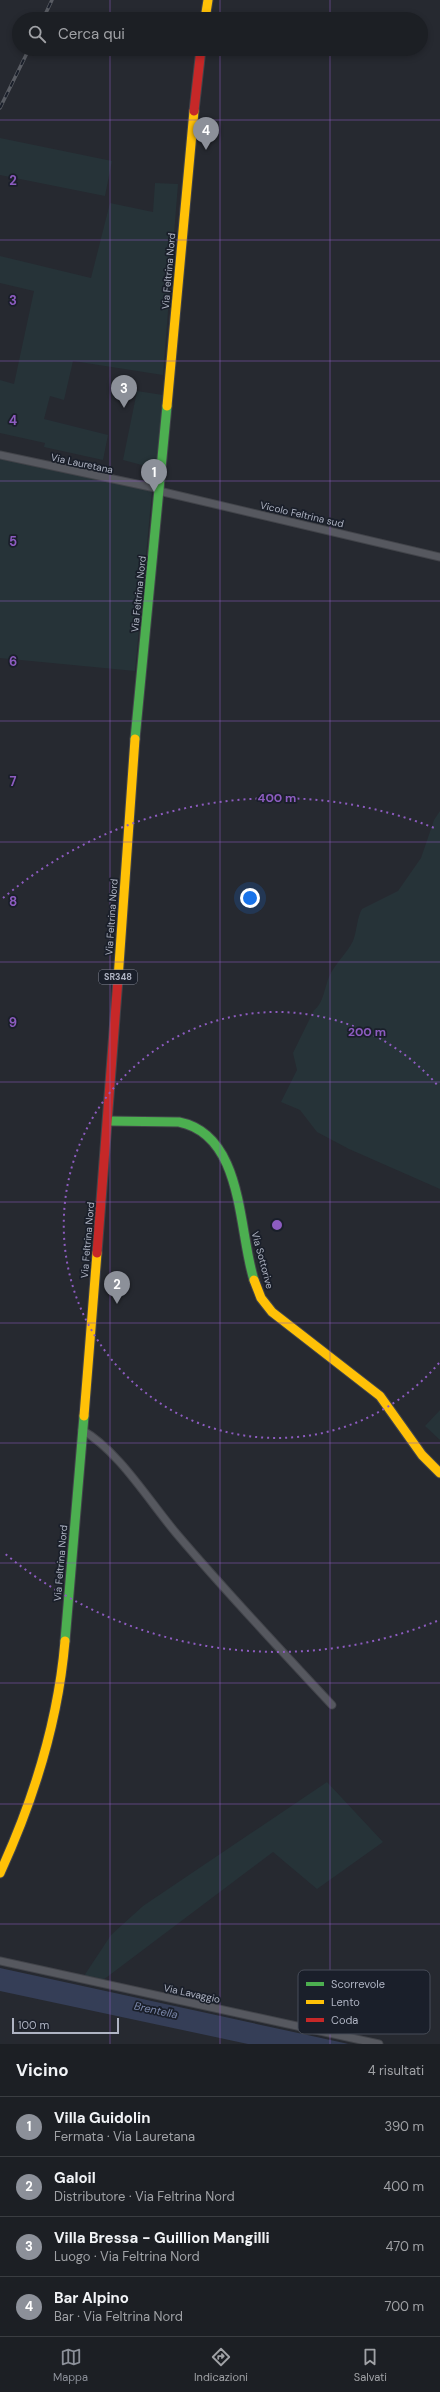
<!DOCTYPE html>
<html lang="it">
<meta charset="utf-8">
<style>
:root{--surface:#1c1f24;--page:#25272c;--text:#f1f3f6;--muted:#a0a2a6;--line:#3a3d41;--accent:#8c9099}
body{margin:0;font-family:"DM Sans",sans-serif;background:var(--page);color:var(--text)}
.scale{position:absolute;left:12px;bottom:10px;width:107px;box-sizing:border-box;padding-left:4px;border:2px solid #afb4c3;border-top:0;font-size:11px;line-height:14px;white-space:nowrap;color:#afb4c3;-webkit-text-stroke:3px #1a1f2a;paint-order:stroke}
.you{position:absolute;left:250px;top:898px;width:14px;height:14px;margin:-10px;border:3px solid #fff;border-radius:50%;background:#1a73e8;box-shadow:0 0 0 6px #1a73e833}
.badge{display:grid;place-items:center;width:26px;height:26px;border-radius:50%;background:var(--accent);color:#fff;font-size:13px;font-weight:700}
.pin{position:absolute;translate:-50% -33px;filter:drop-shadow(0 1px 2px #0008)}
.pin::after{content:'';position:absolute;top:21px;width:14px;height:12px;background:inherit;clip-path:polygon(0 0,100% 0,50% 100%)}
.list{margin:0;padding:0;list-style:none}
h2{display:flex;justify-content:space-between;align-items:center;height:52px;margin:0;padding:0 16px;font-size:17px}
h2 small{font-size:13px;font-weight:400;color:var(--muted)}
.list li{display:grid;grid-template-columns:26px 1fr auto;gap:12px;align-items:center;box-sizing:border-box;height:60px;padding:0 16px;border-top:1px solid var(--line)}
.list b{display:block;font-size:15px;white-space:nowrap}
.list p{margin:0;font-size:13px;white-space:nowrap;color:var(--muted)}
.list em{font-size:13px;font-style:normal;color:var(--muted)}
.icon{flex:none;width:22px;height:22px;fill:none;stroke:currentColor;stroke-width:2;stroke-linecap:round;stroke-linejoin:round}
.map{position:relative;flex:none;width:440px;height:2044px;overflow:hidden}
.search{position:absolute;background:var(--surface);box-shadow:0 2px 6px #0003;left:12px;right:12px;top:12px;height:44px;display:flex;align-items:center;gap:10px;box-sizing:border-box;padding:0 14px;border-radius:22px;color:var(--muted);font-size:15px}
.sheet{height:292px;background:var(--surface)}
nav{display:flex;justify-content:space-around;align-items:center;box-sizing:border-box;height:56px;border-top:1px solid var(--line);background:var(--surface);font-size:11px;color:var(--muted)}
nav a{display:grid;justify-items:center;gap:2px}
nav .on{color:var(--accent)}
.map>svg:first-child{display:block}
.green{fill:#263338}
.water{fill:#353e57}
.lines{fill:none;stroke-linecap:round;stroke-linejoin:round}
.street-casing{stroke:#42444a;stroke-width:9}
.fast-casing{stroke:#42444a;stroke-width:11}
.slow-casing{stroke:#42444a;stroke-width:11}
.jam-casing{stroke:#42444a;stroke-width:11}
.street{stroke:#56585f;stroke-width:7}
.fast{stroke:#4caf50;stroke-width:9}
.slow{stroke:#ffc107;stroke-width:9}
.jam{stroke:#c62828;stroke-width:9}
.rail-casing{stroke:#595c63;stroke-width:3.5}
.rail{stroke:#1a1f2a;stroke-width:2;stroke-dasharray:6;stroke-linecap:butt}
.grid{fill:none;stroke:#8d5cc0;stroke-width:1;stroke-opacity:0.55}
.ring{fill:none;stroke:#8d5cc0;stroke-width:2;stroke-dasharray:2 4}
.labels{text-anchor:middle;stroke-width:3.5;stroke-linejoin:round;paint-order:stroke}
.shield{fill:#1a1f2a;stroke:#828795;stroke-width:1}
.shield-label{font-size:9px;font-weight:bold;fill:#afb4c3}
.street-label{font-size:10px;fill:#afb4c3;stroke:#1a1f2a}
.water-label{font-size:11px;font-style:italic;fill:#7986a9;stroke:#1a1f2a}
.key{fill:#1a1f2a;stroke:#474c58;stroke-width:1}
.key-label{font-size:11px;fill:#afb4c3}
.grid-label{font-size:13px;text-anchor:middle;font-weight:bold;fill:#8d5cc0;stroke:#1a1f2a;stroke-width:3.5;stroke-linejoin:round;paint-order:stroke}
.centre{fill:#8d5cc0;stroke:#1a1f2a;stroke-width:2}
.ring-label{font-size:12px;text-anchor:middle;font-weight:bold;fill:#8d5cc0;stroke:#1a1f2a;stroke-width:3.5;stroke-linejoin:round;paint-order:stroke}
</style>
<div class="map">
<svg width="440" height="2044" viewBox="0 0 440 2044">
<rect width="100%" height="100%" fill="#262930"/>
<!-- green -->
<g class="green">
<polygon points="0,138 112,161 105,196 0,175"/>
<polygon points="155,183 178,184 163,375 73,361 64,400 50,396 44,419 108,435 103,460 44,447 45,443 0,433 0,380 14,384 34,291 0,283 0,256 91,278 110,203 153,212"/>
<polygon points="137,391 163,395 157,469 123,460"/>
<polygon points="0,459 152,491 135,671 0,658"/>
<path d="M 440,811 L 440,1189 L 349,1149 L 317,1132 L 300,1110 L 281,1102 L 297,1070 L 293,1053 L 314,1010 C 323,1005 325,986 329,977 C 335,963 346,955 353,941 C 357,931 357,917 362,909 L 398,891 L 421,858 L 434,820 Z"/>
<polygon points="440,1410 440,1440 425,1426"/>
<polygon points="327,1782 383,1842 317,1889 273,1852 103,1980 84,1976 111,1935 143,1906"/>
</g>
<!-- water -->
<polygon class="water" points="0,1968 344,2043 348,2044 248,2044 0,1991"/>
<g class="lines">
<!-- street casing -->
<g class="street-casing">
<g id="street">
<polyline points="0,455 160,489"/>
<polyline points="159,491 440,557"/>
<path d="M 82,1430 C 118,1450 149,1501 176,1533 C 226,1592 279,1648 332,1705"/>
<polyline points="0,1961 379,2044"/>
</g>
</g>
<!-- fast casing -->
<g class="fast-casing">
<g id="fast">
<polyline points="135,739 167,406"/>
<path d="M 108,1121 L 179,1122 C 244,1135 238,1230 254,1280"/>
<polyline points="65,1641 84,1416"/>
</g>
</g>
<!-- slow casing -->
<g class="slow-casing">
<g id="slow">
<polyline points="205,19 208,0"/>
<polyline points="167,406 194,111"/>
<polyline points="118,979 135,739"/>
<polyline points="254,1280 261,1298 272,1312 380,1396 422,1455 440,1473"/>
<polyline points="84,1416 97,1253"/>
<path d="M 0,1873 C 34,1799 58,1723 65,1641"/>
</g>
</g>
<!-- jam casing -->
<g class="jam-casing">
<g id="jam">
<polyline points="194,111 201,49"/>
<polyline points="97,1253 118,979"/>
</g>
</g>
<!-- street -->
<use href="#street" class="street"/>
<!-- fast -->
<use href="#fast" class="fast"/>
<!-- slow -->
<use href="#slow" class="slow"/>
<!-- jam -->
<use href="#jam" class="jam"/>
<!-- rail casing -->
<g class="rail-casing">
<g id="rail">
<polyline points="43,19 52,0"/>
<polyline points="0,108 29,49"/>
</g>
</g>
<!-- rail -->
<use href="#rail" class="rail"/>
</g>
<!-- grid -->
<path class="grid" d="M 110,0 L 110,19M 220,0 L 220,19M 330,0 L 330,19M 110,49 L 110,2044M 220,49 L 220,2044M 330,49 L 330,2044M 0,120 L 440,120M 0,240 L 440,240M 0,361 L 440,361M 0,481 L 440,481M 0,601 L 440,601M 0,721 L 440,721M 0,842 L 440,842M 0,962 L 440,962M 0,1082 L 440,1082M 0,1202 L 440,1202M 0,1323 L 440,1323M 0,1443 L 440,1443M 0,1563 L 440,1563M 0,1683 L 440,1683M 0,1804 L 440,1804M 0,1924 L 440,1924"/>
<!-- distance rings -->
<g class="ring">
<path d="M439 1363A213 213 0 1 1 439 1087"/>
<path d="M437 1621A427 427 0 0 1 3 1552M3 898A427 427 0 0 1 437 829"/>
</g>
<g class="labels">
<!-- shield labels -->
<rect class="shield" x="99" y="970" width="38" height="14" rx="3"/>
<g class="shield-label">
<text x="118" y="980">SR348</text>
</g>
<!-- street labels -->
<g class="street-label">
<text transform="translate(168 271) rotate(-85)" y="4">Via Feltrina Nord</text>
<text transform="translate(82 463) rotate(12)" y="4">Via Lauretana</text>
<text transform="translate(302 514) rotate(13)" y="4">Vicolo Feltrina sud</text>
<text transform="translate(138 594) rotate(-84)" y="4">Via Feltrina Nord</text>
<text transform="translate(111 917) rotate(-86)" y="4">Via Feltrina Nord</text>
<text transform="translate(87 1240) rotate(-85)" y="4">Via Feltrina Nord</text>
<text transform="translate(263 1260) rotate(75)" y="4">Via Sottorive</text>
<text transform="translate(60 1563) rotate(-85)" y="4">Via Feltrina Nord</text>
<text transform="translate(192 1993) rotate(12)" y="4">Via Lavaggio</text>
</g>
<!-- water labels -->
<g class="water-label">
<text transform="translate(156 2010) rotate(12)" y="4">Brentella</text>
</g>
</g>
<!-- legend -->
<rect x="298" y="1970" width="132" height="64" rx="6" class="key"/>
<rect x="306" y="1982" width="18" height="4" fill="#4caf50"/>
<rect x="306" y="2000" width="18" height="4" fill="#ffc107"/>
<rect x="306" y="2018" width="18" height="4" fill="#c62828"/>
<g class="key-label">
<text x="331" y="1988">Scorrevole</text>
<text x="331" y="2006">Lento</text>
<text x="331" y="2024">Coda</text>
</g>
<g class="grid-label">
<text x="13" y="185">2</text>
<text x="13" y="305">3</text>
<text x="13" y="425">4</text>
<text x="13" y="546">5</text>
<text x="13" y="666">6</text>
<text x="13" y="786">7</text>
<text x="13" y="906">8</text>
<text x="13" y="1027">9</text>
</g>
<circle cx="277" cy="1225" r="6" class="centre"/>
<g class="ring-label">
<text x="277" y="802">400 m</text>
<text x="367" y="1036">200 m</text>
</g>
</svg>
<div class="scale">100 m</div>
<div class="you"></div>
<div class="pin badge" style="left:154px;top:492px">1</div>
<div class="pin badge" style="left:117px;top:1304px">2</div>
<div class="pin badge" style="left:124px;top:408px">3</div>
<div class="pin badge" style="left:206px;top:150px">4</div>
<div class="search"><svg class="icon" aria-label="search" viewBox="0 0 24 24"><circle cx="10" cy="10" r="6"/><path d="M15 15l6 6"/></svg>Cerca qui</div>
</div>
<section class="sheet">
<h2>Vicino<small>4 risultati</small></h2>
<ul class="list">
<li><span class="badge">1</span><div><b>Villa Guidolin</b><p>Fermata · Via Lauretana</p></div><em>390 m</em></li>
<li><span class="badge">2</span><div><b>Galoil</b><p>Distributore · Via Feltrina Nord</p></div><em>400 m</em></li>
<li><span class="badge">3</span><div><b>Villa Bressa - Guillion Mangilli</b><p>Luogo · Via Feltrina Nord</p></div><em>470 m</em></li>
<li><span class="badge">4</span><div><b>Bar Alpino</b><p>Bar · Via Feltrina Nord</p></div><em>700 m</em></li>
</ul>
</section>
<nav>
<a class="on"><svg class="icon" aria-label="map" viewBox="0 0 24 24"><path d="M3 6l6-2 6 2 6-2v14l-6 2-6-2-6 2zM9 4v14M15 6v14"/></svg>Mappa</a>
<a><svg class="icon" aria-label="directions" viewBox="0 0 24 24"><path d="M12 3l9 9-9 9-9-9zM9 14v-3h6M13 9l2 2-2 2"/></svg>Indicazioni</a>
<a><svg class="icon" aria-label="saved" viewBox="0 0 24 24"><path d="M7 4h10v16l-5-4-5 4z"/></svg>Salvati</a>
</nav>
